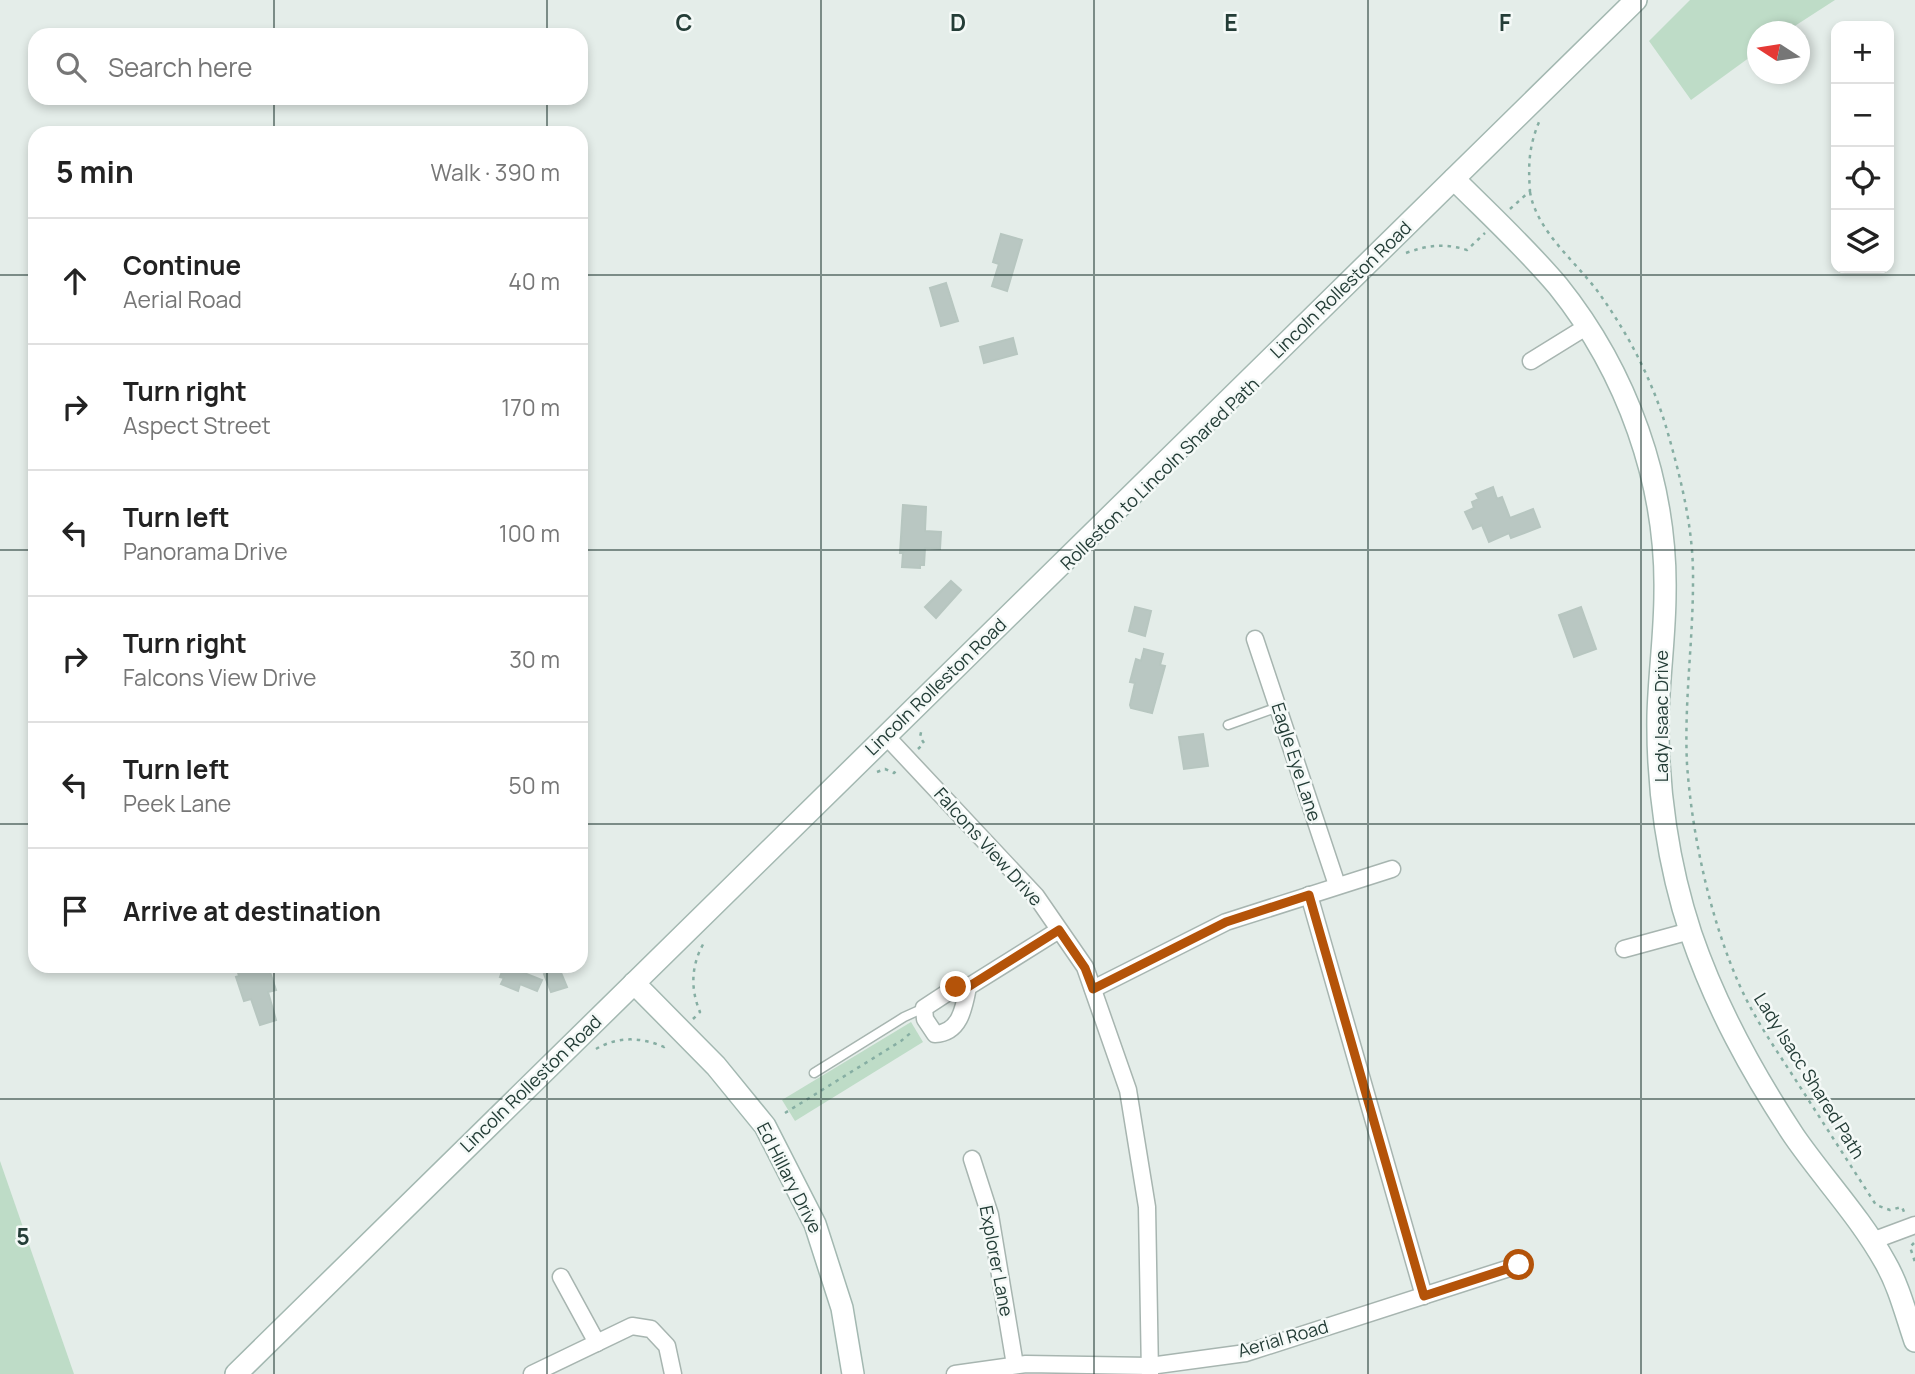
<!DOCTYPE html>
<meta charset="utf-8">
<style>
:root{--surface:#fff;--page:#f2f2f2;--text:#222;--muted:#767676;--line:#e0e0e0}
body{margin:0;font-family:Manrope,sans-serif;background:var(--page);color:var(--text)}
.controls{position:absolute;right:21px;top:21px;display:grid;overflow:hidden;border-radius:14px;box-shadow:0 4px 10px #0003}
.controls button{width:63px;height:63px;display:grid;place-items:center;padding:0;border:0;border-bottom:2px solid var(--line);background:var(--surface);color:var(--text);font:35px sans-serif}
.compass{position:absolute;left:1747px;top:21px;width:63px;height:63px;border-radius:50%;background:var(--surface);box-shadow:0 4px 10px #0003;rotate:282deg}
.stop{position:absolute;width:21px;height:21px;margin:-16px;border:5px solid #b45309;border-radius:50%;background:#fff}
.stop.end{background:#b45309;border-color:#fff;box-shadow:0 2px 7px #0008}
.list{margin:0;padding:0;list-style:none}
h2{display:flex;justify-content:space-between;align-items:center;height:91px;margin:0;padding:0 28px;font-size:30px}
h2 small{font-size:23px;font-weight:400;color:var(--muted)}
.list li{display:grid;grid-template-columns:46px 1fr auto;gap:21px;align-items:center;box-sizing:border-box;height:126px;padding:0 28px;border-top:2px solid var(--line)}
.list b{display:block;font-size:26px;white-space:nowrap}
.list p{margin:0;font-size:23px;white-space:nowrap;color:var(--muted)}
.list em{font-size:23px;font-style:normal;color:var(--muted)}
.icon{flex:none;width:38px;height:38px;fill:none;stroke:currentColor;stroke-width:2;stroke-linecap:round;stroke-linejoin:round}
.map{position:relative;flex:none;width:1915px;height:1374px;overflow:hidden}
.search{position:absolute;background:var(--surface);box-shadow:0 4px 10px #0003;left:28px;top:28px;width:560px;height:77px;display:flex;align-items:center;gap:18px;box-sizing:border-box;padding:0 24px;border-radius:21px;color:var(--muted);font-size:26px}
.panel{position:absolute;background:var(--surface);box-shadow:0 4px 10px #0003;left:28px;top:126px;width:560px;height:847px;border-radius:21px}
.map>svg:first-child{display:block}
.green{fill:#bedcc7}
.building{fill:#b9c7c2;stroke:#b7c6c0;stroke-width:2}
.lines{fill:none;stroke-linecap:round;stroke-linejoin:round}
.lane-casing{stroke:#a7b5b0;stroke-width:11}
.street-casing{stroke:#a7b5b0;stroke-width:19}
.secondary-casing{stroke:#a3b8b1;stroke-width:24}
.path{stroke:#86aea3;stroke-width:2.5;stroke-dasharray:3.5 5;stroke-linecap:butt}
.lane{stroke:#fff;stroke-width:8}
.street{stroke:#fff;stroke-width:16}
.secondary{stroke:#fff;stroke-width:21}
.route{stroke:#b45309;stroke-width:9}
.grid{fill:none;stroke:#243d37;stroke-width:2;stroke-opacity:0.55}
.labels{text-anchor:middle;stroke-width:5;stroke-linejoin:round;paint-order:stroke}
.street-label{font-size:18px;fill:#243d37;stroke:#f4f9f7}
.grid-label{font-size:23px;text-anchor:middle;font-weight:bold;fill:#243d37;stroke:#f4f9f7;stroke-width:5;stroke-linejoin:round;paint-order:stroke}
</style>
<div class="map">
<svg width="1915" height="1374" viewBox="0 0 1915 1374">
<rect width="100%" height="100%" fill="#e4ede9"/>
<!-- green -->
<g class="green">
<polygon points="1690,0 1835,0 1787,31 1758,32 1757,52 1691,100 1649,41"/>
<polygon points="911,1022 923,1042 795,1121 782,1100"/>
<polygon points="0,1161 74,1374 0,1374"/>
</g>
<!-- building -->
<g class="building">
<polygon points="1001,234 1022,240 1007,291 992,286 999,264 993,262"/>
<polygon points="946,283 958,321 941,326 930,288"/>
<polygon points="1013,338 1017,354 984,363 980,347"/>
<polygon points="1493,487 1497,499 1502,497 1510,518 1533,509 1540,527 1511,538 1509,533 1489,542 1482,525 1473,529 1465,512 1474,508 1472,502 1479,499 1476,494"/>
<polygon points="903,505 926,507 925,531 941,532 940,549 925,548 924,565 920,565 920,568 902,567 903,553 900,553"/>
<polygon points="951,581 961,590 936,618 925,607"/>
<polygon points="1135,607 1151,611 1145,636 1129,631"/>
<polygon points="1581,607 1596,649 1574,657 1559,615"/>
<polygon points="1144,649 1163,654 1160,665 1165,666 1152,713 1131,708 1130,705 1135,683 1130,682 1136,659 1141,661"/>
<polygon points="1203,734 1208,766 1184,769 1179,737"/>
<polygon points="236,966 268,966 276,990 268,992 276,1020 260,1025 251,999 244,1001 236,977 239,976"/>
<polygon points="504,966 521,966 519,971 542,980 537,991 520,984 518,991 501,984 504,978 500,977"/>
<polygon points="559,968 567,987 551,992 544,974"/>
</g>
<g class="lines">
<!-- lane casing -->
<g class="lane-casing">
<g id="lane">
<polyline points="1228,725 1278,707"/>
<polyline points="814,1073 904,1017 924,1008"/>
</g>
</g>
<!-- street casing -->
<g class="street-casing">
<g id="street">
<polyline points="1531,361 1586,327"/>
<polyline points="1255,639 1337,885"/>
<polyline points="886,736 1036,896 1085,967 1128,1090 1147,1207 1150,1374"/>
<polyline points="1309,895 1424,1296"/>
<polyline points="1624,949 1690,931"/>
<path d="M 968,987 C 964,1008 960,1033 935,1034 L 925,1019 L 924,1008 L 956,987 L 968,987 L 1059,930"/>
<polyline points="1093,989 1226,922 1392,869"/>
<polyline points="972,1159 990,1215 1015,1365"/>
<polyline points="1872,1241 1915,1225"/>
<polyline points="561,1277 597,1343"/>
<polyline points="532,1374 632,1326 651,1329 667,1346 673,1374"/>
<polyline points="955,1374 1026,1364 1150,1366 1246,1353 1519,1265"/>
</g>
</g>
<!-- secondary casing -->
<g class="secondary-casing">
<g id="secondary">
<path d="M 1454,179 C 1489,214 1526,248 1558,286 C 1627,372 1667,483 1665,593 C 1665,634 1659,675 1658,716 C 1657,788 1668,865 1691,934 C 1716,1007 1751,1071 1794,1136 C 1823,1178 1860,1217 1885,1262 C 1899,1286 1906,1315 1915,1341"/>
<polyline points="634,983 716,1066 765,1126 815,1224 842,1308 853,1374"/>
<polyline points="236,1374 1636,0"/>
</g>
</g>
<!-- path -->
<g class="path">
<path d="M 1530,192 C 1537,233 1579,264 1601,296 C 1630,337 1653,382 1667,430 C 1681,479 1694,530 1693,582 C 1693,642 1684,703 1687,764 C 1692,835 1710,918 1739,984 C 1754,1018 1775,1048 1795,1079 C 1822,1121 1849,1163 1876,1205 L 1890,1210 L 1902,1207 L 1904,1212"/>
<path d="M 1510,209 L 1530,191 C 1528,165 1529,146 1539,122"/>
<path d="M 1406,253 C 1428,245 1445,243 1467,250 L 1485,233"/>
<polyline points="918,749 924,743 920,737 922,728"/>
<polyline points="877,772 885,769 894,773 896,771"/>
<path d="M 693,1019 L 700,1012 C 690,988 691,964 705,941"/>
<path d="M 596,1049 C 618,1036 641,1037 664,1047 L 668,1043"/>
<polyline points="785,1113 901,1041 913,1031"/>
<polyline points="1914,1243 1910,1247 1915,1262"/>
</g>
<!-- lane -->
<use href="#lane" class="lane"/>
<!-- street -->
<use href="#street" class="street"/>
<!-- secondary -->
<use href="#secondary" class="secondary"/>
</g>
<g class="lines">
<!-- route -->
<polyline class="route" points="956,987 968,987 1059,930 1085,968 1093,989 1226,922 1309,895 1424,1296 1519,1265"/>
</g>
<!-- grid -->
<path class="grid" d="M 274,0 L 274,35M 547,0 L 547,35M 821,0 L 821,1374M 1094,0 L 1094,1374M 1368,0 L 1368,1374M 1641,0 L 1641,1374M 274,98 L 274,133M 547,98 L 547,133M 0,275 L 35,275M 581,275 L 1915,275M 0,550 L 35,550M 581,550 L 1915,550M 0,824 L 35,824M 581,824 L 1915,824M 274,966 L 274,1374M 547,966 L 547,1374M 0,1099 L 1915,1099"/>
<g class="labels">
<!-- street labels -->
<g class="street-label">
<text transform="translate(1341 290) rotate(-44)" y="6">Lincoln Rolleston Road</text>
<text transform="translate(1160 474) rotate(-44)" y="6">Rolleston to Lincoln Shared Path</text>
<text transform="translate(936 687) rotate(-44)" y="6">Lincoln Rolleston Road</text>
<text transform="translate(1662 716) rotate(-90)" y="6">Lady Isaac Drive</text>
<text transform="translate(1296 762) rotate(72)" y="6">Eagle Eye Lane</text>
<text transform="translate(988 847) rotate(48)" y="6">Falcons View Drive</text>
<text transform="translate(1809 1076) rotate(58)" y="6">Lady Isacc Shared Path</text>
<text transform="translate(531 1084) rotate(-44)" y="6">Lincoln Rolleston Road</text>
<text transform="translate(789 1178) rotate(63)" y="6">Ed Hillary Drive</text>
<text transform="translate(996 1261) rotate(79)" y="6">Explorer Lane</text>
<text transform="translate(1283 1339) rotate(-16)" y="6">Aerial Road</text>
</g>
</g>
<g class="grid-label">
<text x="684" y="31">C</text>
<text x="958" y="31">D</text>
<text x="1231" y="31">E</text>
<text x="1505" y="31">F</text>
<text x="23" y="1245">5</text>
</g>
</svg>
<div class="controls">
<button>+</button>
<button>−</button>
<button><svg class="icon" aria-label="locate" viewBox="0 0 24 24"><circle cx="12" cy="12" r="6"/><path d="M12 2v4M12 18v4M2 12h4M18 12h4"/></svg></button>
<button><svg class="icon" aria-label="layers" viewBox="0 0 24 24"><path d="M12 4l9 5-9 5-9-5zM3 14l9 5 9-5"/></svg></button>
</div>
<svg class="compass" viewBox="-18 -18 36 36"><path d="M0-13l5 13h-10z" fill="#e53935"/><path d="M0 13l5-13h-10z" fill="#767676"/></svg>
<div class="stop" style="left:1519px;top:1265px"></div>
<div class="stop end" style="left:956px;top:987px"></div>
<div class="search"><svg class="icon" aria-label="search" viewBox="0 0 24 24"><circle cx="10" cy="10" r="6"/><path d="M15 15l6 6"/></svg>Search here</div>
<section class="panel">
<h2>5 min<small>Walk · 390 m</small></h2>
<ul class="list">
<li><svg class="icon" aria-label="ahead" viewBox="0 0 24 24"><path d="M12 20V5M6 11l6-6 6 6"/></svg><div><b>Continue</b><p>Aerial Road</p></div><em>40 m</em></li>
<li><svg class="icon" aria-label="right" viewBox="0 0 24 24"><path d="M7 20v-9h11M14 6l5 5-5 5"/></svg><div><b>Turn right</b><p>Aspect Street</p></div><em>170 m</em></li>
<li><svg class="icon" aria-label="left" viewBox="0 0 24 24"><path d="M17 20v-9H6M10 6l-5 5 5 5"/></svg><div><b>Turn left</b><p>Panorama Drive</p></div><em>100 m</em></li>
<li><svg class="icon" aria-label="right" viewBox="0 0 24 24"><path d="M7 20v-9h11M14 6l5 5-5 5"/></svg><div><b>Turn right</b><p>Falcons View Drive</p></div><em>30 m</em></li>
<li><svg class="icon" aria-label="left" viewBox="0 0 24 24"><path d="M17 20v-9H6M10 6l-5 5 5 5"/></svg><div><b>Turn left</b><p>Peek Lane</p></div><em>50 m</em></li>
<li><svg class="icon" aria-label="arrive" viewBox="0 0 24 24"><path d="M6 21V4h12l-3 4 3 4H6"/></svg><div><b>Arrive at destination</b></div></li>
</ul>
</section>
</div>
